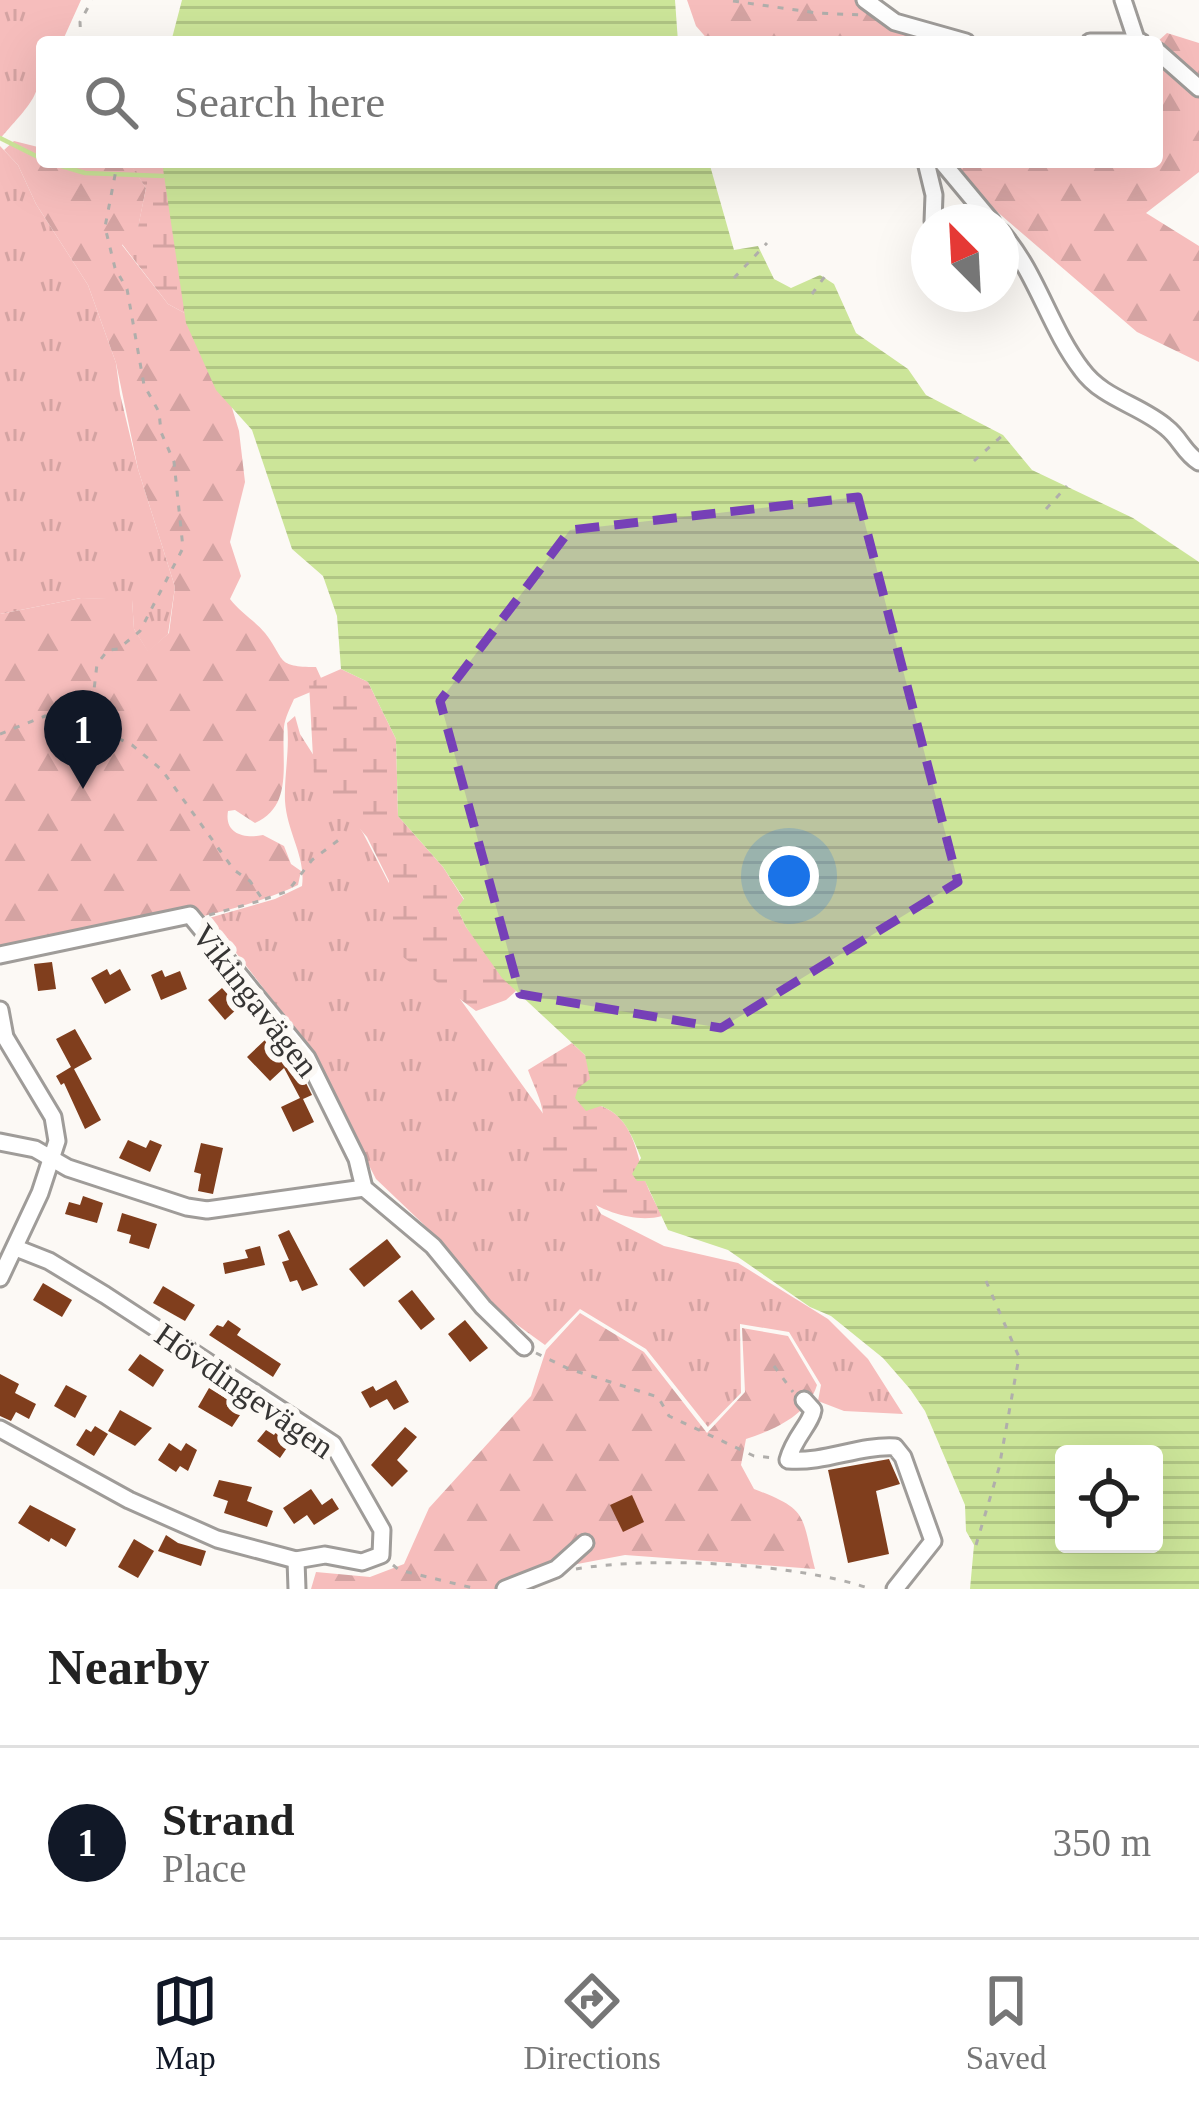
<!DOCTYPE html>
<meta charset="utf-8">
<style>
:root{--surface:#fff;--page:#f2f2f2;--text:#222;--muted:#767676;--line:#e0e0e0;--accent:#111827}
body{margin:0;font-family:Georgia,serif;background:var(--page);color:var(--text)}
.controls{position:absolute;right:36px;bottom:36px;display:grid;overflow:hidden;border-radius:12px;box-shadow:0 12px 48px #0002}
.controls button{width:108px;height:108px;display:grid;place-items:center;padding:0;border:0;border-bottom:3px solid var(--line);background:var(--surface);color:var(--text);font:60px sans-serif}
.compass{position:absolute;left:911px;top:204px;width:108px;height:108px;border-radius:50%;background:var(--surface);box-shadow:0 12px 48px #0002;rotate:336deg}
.you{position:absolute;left:789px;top:876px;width:42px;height:42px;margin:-30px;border:9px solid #fff;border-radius:50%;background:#1a73e8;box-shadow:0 0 0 18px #1a73e833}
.badge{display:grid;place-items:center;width:78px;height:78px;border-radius:50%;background:var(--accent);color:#fff;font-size:39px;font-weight:700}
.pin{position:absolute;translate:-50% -99px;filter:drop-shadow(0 3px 6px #0008)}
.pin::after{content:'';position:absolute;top:63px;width:42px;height:36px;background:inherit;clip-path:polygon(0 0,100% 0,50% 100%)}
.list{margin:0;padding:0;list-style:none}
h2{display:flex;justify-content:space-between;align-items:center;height:156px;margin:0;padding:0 48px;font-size:51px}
h2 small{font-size:39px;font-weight:400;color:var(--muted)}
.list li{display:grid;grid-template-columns:78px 1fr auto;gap:36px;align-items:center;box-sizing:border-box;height:192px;padding:0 48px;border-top:3px solid var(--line)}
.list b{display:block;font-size:45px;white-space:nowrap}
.list p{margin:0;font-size:39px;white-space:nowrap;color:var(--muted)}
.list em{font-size:39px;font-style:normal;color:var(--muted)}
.icon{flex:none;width:66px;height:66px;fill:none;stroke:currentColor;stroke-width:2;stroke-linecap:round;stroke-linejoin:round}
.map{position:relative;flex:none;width:1199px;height:1589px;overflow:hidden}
.search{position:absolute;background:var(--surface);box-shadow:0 12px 48px #0002;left:36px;right:36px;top:36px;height:132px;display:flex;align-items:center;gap:30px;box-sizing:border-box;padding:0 42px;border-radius:12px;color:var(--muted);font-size:45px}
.sheet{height:348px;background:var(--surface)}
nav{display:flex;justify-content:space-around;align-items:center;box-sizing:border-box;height:168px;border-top:3px solid var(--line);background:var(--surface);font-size:33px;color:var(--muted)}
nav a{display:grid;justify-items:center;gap:6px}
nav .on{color:var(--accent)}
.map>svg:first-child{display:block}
.grass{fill:url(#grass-tufts)}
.forest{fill:url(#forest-firs)}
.wetland{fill:url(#wetland-marsh)}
.water{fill:url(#water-rules);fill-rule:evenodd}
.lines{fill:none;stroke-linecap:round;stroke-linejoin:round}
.stream{stroke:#cce599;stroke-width:4.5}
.building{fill:#803e1d}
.minor-casing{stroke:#9f9c99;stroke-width:21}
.path{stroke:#b0aeab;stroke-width:3;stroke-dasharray:6 9;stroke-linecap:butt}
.minor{stroke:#fff;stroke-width:15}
.marked{fill:#7640b7;fill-opacity:0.2;stroke:#7640b7;stroke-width:9;stroke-dasharray:24 15;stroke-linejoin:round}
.labels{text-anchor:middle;stroke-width:12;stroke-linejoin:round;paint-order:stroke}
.street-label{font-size:33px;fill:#363534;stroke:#fcf9f5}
</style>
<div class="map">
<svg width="1199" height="1589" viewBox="0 0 1199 1589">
<defs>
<pattern id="grass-tufts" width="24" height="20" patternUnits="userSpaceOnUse" patternTransform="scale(3)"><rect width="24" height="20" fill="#f6bdbc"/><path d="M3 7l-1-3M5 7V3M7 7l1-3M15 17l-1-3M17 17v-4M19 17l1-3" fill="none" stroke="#d4a3a2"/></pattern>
<pattern id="forest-firs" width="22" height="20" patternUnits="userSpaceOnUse" patternTransform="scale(3)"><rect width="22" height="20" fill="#f6bdbc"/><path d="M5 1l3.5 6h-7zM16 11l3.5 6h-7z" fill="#d4a3a2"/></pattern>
<pattern id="wetland-marsh" width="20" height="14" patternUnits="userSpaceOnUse" patternTransform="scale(3)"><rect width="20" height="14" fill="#f6bdbc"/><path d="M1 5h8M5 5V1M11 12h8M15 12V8" fill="none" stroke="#d4a3a2"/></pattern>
<pattern id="water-rules" width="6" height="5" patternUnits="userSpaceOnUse" patternTransform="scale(3)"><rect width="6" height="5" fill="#cce599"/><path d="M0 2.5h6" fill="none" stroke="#b0c584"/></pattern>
</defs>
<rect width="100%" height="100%" fill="#fcf9f5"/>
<!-- grass -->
<g class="grass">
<path d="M 0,0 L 81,0 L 62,42 L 42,42 C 42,98 35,98 0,139 Z"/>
<polygon points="0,146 18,165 36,204 88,285 116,363 120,394 138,469 175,587 168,634 148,652 134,629 132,600 81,598 0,614"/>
<path d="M 295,716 L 300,734 L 363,833 L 421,945 L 552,1126 L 601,1214 L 664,1246 L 738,1263 L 828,1319 L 868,1359 L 903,1414 L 844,1411 L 818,1401 L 821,1385 L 789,1332 L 740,1324 L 741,1393 L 708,1427 L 646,1349 L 580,1309 L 545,1345 L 495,1309 L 440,1240 L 376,1179 L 306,1043 L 209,918 L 275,899 L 302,886 C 306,856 287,833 285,801 C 284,775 290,750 287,723 Z"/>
</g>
<!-- forest -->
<g class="forest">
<polygon points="687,0 857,0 897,32 927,42 710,42 696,26"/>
<polygon points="1167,33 1199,43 1199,172 1146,213 1199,246 1199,362 1137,332 973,191 923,162 1157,162 1157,42"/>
<path d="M 14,141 L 42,148 L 42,162 L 129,162 L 146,188 L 138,228 L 122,245 L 168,304 L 192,317 L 226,388 L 239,431 L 245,482 L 230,542 L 241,576 L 230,599 C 240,612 255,621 265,633 C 286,660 275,667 316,667 L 321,678 L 313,691 L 294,699 C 290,708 285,718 284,727 C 281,762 294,806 255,823 L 235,810 L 228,811 C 224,834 245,839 263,835 L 284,846 L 291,864 L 301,871 L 298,885 C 218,923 90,936 0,953 L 0,614 L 81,598 L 132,599 L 134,629 L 148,651 L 169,633 L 175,587 L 138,469 L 116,363 L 88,285 L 36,204 L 18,165 L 4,150 Z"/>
<path d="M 580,1313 L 644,1352 L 707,1433 L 745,1392 L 742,1328 L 788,1336 L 817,1385 C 808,1415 774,1430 746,1439 L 741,1465 L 754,1489 C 809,1510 801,1514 815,1569 L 625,1555 L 551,1569 L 497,1589 L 311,1589 L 316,1572 L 370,1577 L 404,1564 L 429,1508 L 531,1396 L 546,1350 Z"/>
</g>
<!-- wetland -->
<g class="wetland">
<polygon points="134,162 214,162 192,317 168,304 122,244 127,232 138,227 146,188 131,166"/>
<polygon points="341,669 368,682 396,739 398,816 443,867 464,900 457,908 466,927 516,991 506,1000 476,1011 403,957 387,920 389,881 367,837 314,776 309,683"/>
<path d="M 572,1043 L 585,1055 L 601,1106 C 633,1118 636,1151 645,1180 C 649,1192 656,1204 662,1216 C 619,1228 551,1189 541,1144 C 539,1135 544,1124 543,1115 C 542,1101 533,1084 528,1070 Z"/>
</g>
<!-- water -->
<g class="water">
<polygon points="182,0 675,0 678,42 171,42"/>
<path d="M 162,162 L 709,162 L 734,250 L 758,246 L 774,279 L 791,288 L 820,275 L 834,284 L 856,333 L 908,369 L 926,395 L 1003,435 L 1032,470 L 1133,518 L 1199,562 L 1199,1589 L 970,1589 L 974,1545 L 966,1531 L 965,1505 L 925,1411 L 910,1389 L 883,1358 L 831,1316 L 810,1307 L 728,1250 L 668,1230 L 645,1181 L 637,1181 L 632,1174 L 641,1158 C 632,1136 624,1114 601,1106 L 586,1111 L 575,1098 L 578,1088 L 590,1079 L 585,1055 L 502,978 L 466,927 L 457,908 L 464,899 L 443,867 L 398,816 L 396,739 L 368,682 L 341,669 L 337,616 L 323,576 L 292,549 L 252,430 L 216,390 L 186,323 ZM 1064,1454 L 1154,1454 L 1154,1544 L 1064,1544 Z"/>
</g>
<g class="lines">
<!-- stream -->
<g class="stream">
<polyline points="0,138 42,159"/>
<polyline points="48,162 85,173 163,176"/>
</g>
</g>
<!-- building -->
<g class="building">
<polygon points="52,962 56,989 38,991 34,964"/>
<polygon points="107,969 110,975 120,969 131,990 105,1004 91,978"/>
<polygon points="162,970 165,977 180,971 187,989 161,1000 151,975"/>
<polygon points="222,988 239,1007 225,1020 208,1000"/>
<polygon points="75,1029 92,1059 74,1069 101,1120 85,1129 64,1083 61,1085 56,1076 71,1067 56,1039"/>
<polygon points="266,1039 300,1071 312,1095 303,1099 314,1122 293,1132 281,1107 300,1098 284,1068 270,1081 247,1057"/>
<polygon points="128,1140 146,1148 150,1140 162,1145 150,1172 119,1158"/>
<polygon points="201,1143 223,1148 213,1194 198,1191 201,1174 194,1172"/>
<polygon points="83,1196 103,1203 97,1223 65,1214 69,1202 80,1205"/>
<polygon points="122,1213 157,1224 149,1249 129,1243 131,1235 117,1231"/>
<polygon points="289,1230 318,1285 302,1291 297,1280 290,1282 282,1262 289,1260 278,1235"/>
<polygon points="387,1239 401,1257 364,1287 349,1269"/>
<polygon points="260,1246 265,1265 225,1274 223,1263 248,1258 245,1250"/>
<polygon points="43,1283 72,1300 62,1317 33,1300"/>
<polygon points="163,1286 195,1305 185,1321 153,1303"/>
<polygon points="412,1290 435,1319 421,1330 398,1301"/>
<polygon points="228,1320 241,1329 237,1335 281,1364 273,1377 209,1335 217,1325 223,1327"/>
<polygon points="465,1320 488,1348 470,1362 448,1334"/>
<polygon points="140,1354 164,1370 153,1387 128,1370"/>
<polygon points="0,1374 19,1384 15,1393 36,1404 29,1419 16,1412 11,1421 0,1416"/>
<polygon points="396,1380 409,1402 394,1410 387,1399 370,1408 361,1392 373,1386 376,1391"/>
<polygon points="66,1385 87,1396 75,1418 54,1406"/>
<polygon points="209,1388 230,1401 227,1406 240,1415 232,1427 198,1407"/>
<polygon points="120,1410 152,1428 135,1446 108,1431"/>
<polygon points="95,1426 108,1434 94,1456 76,1445 86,1429 91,1432"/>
<polygon points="280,1426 295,1436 280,1458 257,1441 266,1430 274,1435"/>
<polygon points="405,1427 417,1437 397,1460 408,1471 392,1487 371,1465"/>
<polygon points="169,1443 181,1451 186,1443 197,1450 188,1471 180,1466 176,1472 158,1460"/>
<polygon points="889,1459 900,1484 876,1491 889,1554 848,1563 828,1470"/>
<polygon points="219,1480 252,1487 247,1501 273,1511 267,1527 224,1513 228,1501 213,1496"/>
<polygon points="311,1489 322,1505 332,1498 339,1509 314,1525 307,1515 294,1524 283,1508"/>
<polygon points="632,1495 644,1522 623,1532 610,1505"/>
<polygon points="30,1505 76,1529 66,1547 51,1538 49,1542 18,1523"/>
<polygon points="166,1535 178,1543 206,1551 201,1566 158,1551"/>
<polygon points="134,1539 154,1551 138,1578 118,1567"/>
</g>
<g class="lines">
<!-- minor casing -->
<g class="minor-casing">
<g id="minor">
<polyline points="865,0 895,22 966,42"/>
<polyline points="1123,0 1136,39"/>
<polyline points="1090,42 1141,42"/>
<polyline points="1157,51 1199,88"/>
<polyline points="926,162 934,195 933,222"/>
<polyline points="942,162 992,222"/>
<path d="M 1001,232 C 1037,273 1049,327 1082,370 C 1103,399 1141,405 1167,428 C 1180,438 1184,453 1199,462"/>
<polyline points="0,955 190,915 307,1058 357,1159 364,1188 433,1246 483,1307 524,1347"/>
<polyline points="0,1010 5,1037 53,1117 57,1141 40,1193 0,1278"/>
<polyline points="0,1142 35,1149 68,1168 187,1207 207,1210 364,1188"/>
<polyline points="16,1248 49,1261 105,1295 333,1444 382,1530 381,1555 362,1562 325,1555 296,1560 297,1589"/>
<path d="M 804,1400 L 813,1410 C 811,1424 794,1437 788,1460 C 826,1463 858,1445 895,1447 L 903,1457 L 933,1541 L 895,1589"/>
<polyline points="0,1429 129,1500 217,1539 296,1560"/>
<polyline points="505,1589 556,1569 585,1543"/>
</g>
</g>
<!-- path -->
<g class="path">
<polyline points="733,1 817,13 862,15"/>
<polyline points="81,42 80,22 92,0"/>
<polyline points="109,162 116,170 105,227 115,268 127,289 144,385 159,412 161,432 174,462 183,548 140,631 118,649 108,650 97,664 90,725 132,745 162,770 234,870 250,881 263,900 209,915"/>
<polyline points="734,278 767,243"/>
<polyline points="812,294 828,272"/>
<polyline points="974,461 1003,435"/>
<polyline points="1046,509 1067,486"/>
<polyline points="0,734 45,716 88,725"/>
<polyline points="265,899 288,891 312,860 344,836"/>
<polyline points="536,1353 569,1369 658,1397 669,1416 754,1456 775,1458"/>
<polyline points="774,1366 793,1392"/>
<polyline points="976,1545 999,1468 1019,1357 986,1281"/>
<polyline points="393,1565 399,1570 477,1589"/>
<path d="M 576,1569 C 654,1556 797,1563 871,1589"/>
</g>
<!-- minor -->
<use href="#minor" class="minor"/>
</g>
<!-- marked area -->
<path class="marked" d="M 858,497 L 958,882 L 721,1028 L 520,994 L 440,701 L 570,530 Z"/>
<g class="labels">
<!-- street labels -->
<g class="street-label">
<text transform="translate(256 1000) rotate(52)" y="12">Vikingavägen</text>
<text transform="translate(245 1390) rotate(35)" y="12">Hövdingevägen</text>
</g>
</g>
</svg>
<div class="controls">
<button><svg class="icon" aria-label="locate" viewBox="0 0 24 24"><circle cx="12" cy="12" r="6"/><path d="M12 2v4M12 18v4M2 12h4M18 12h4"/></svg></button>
</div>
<svg class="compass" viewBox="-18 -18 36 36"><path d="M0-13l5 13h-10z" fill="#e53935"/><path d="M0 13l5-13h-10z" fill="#767676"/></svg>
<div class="you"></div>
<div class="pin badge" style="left:83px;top:789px">1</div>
<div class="search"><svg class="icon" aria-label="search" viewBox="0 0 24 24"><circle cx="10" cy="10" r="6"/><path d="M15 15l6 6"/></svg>Search here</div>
</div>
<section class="sheet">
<h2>Nearby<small></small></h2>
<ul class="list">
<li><span class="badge">1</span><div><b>Strand</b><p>Place</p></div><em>350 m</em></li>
</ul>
</section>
<nav>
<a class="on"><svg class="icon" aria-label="map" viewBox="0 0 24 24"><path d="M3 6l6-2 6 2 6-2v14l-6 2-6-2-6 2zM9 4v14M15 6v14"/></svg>Map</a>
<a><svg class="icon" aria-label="directions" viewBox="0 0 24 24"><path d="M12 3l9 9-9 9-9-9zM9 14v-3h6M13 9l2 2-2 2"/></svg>Directions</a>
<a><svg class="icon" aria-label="saved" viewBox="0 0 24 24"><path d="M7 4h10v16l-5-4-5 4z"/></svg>Saved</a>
</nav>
